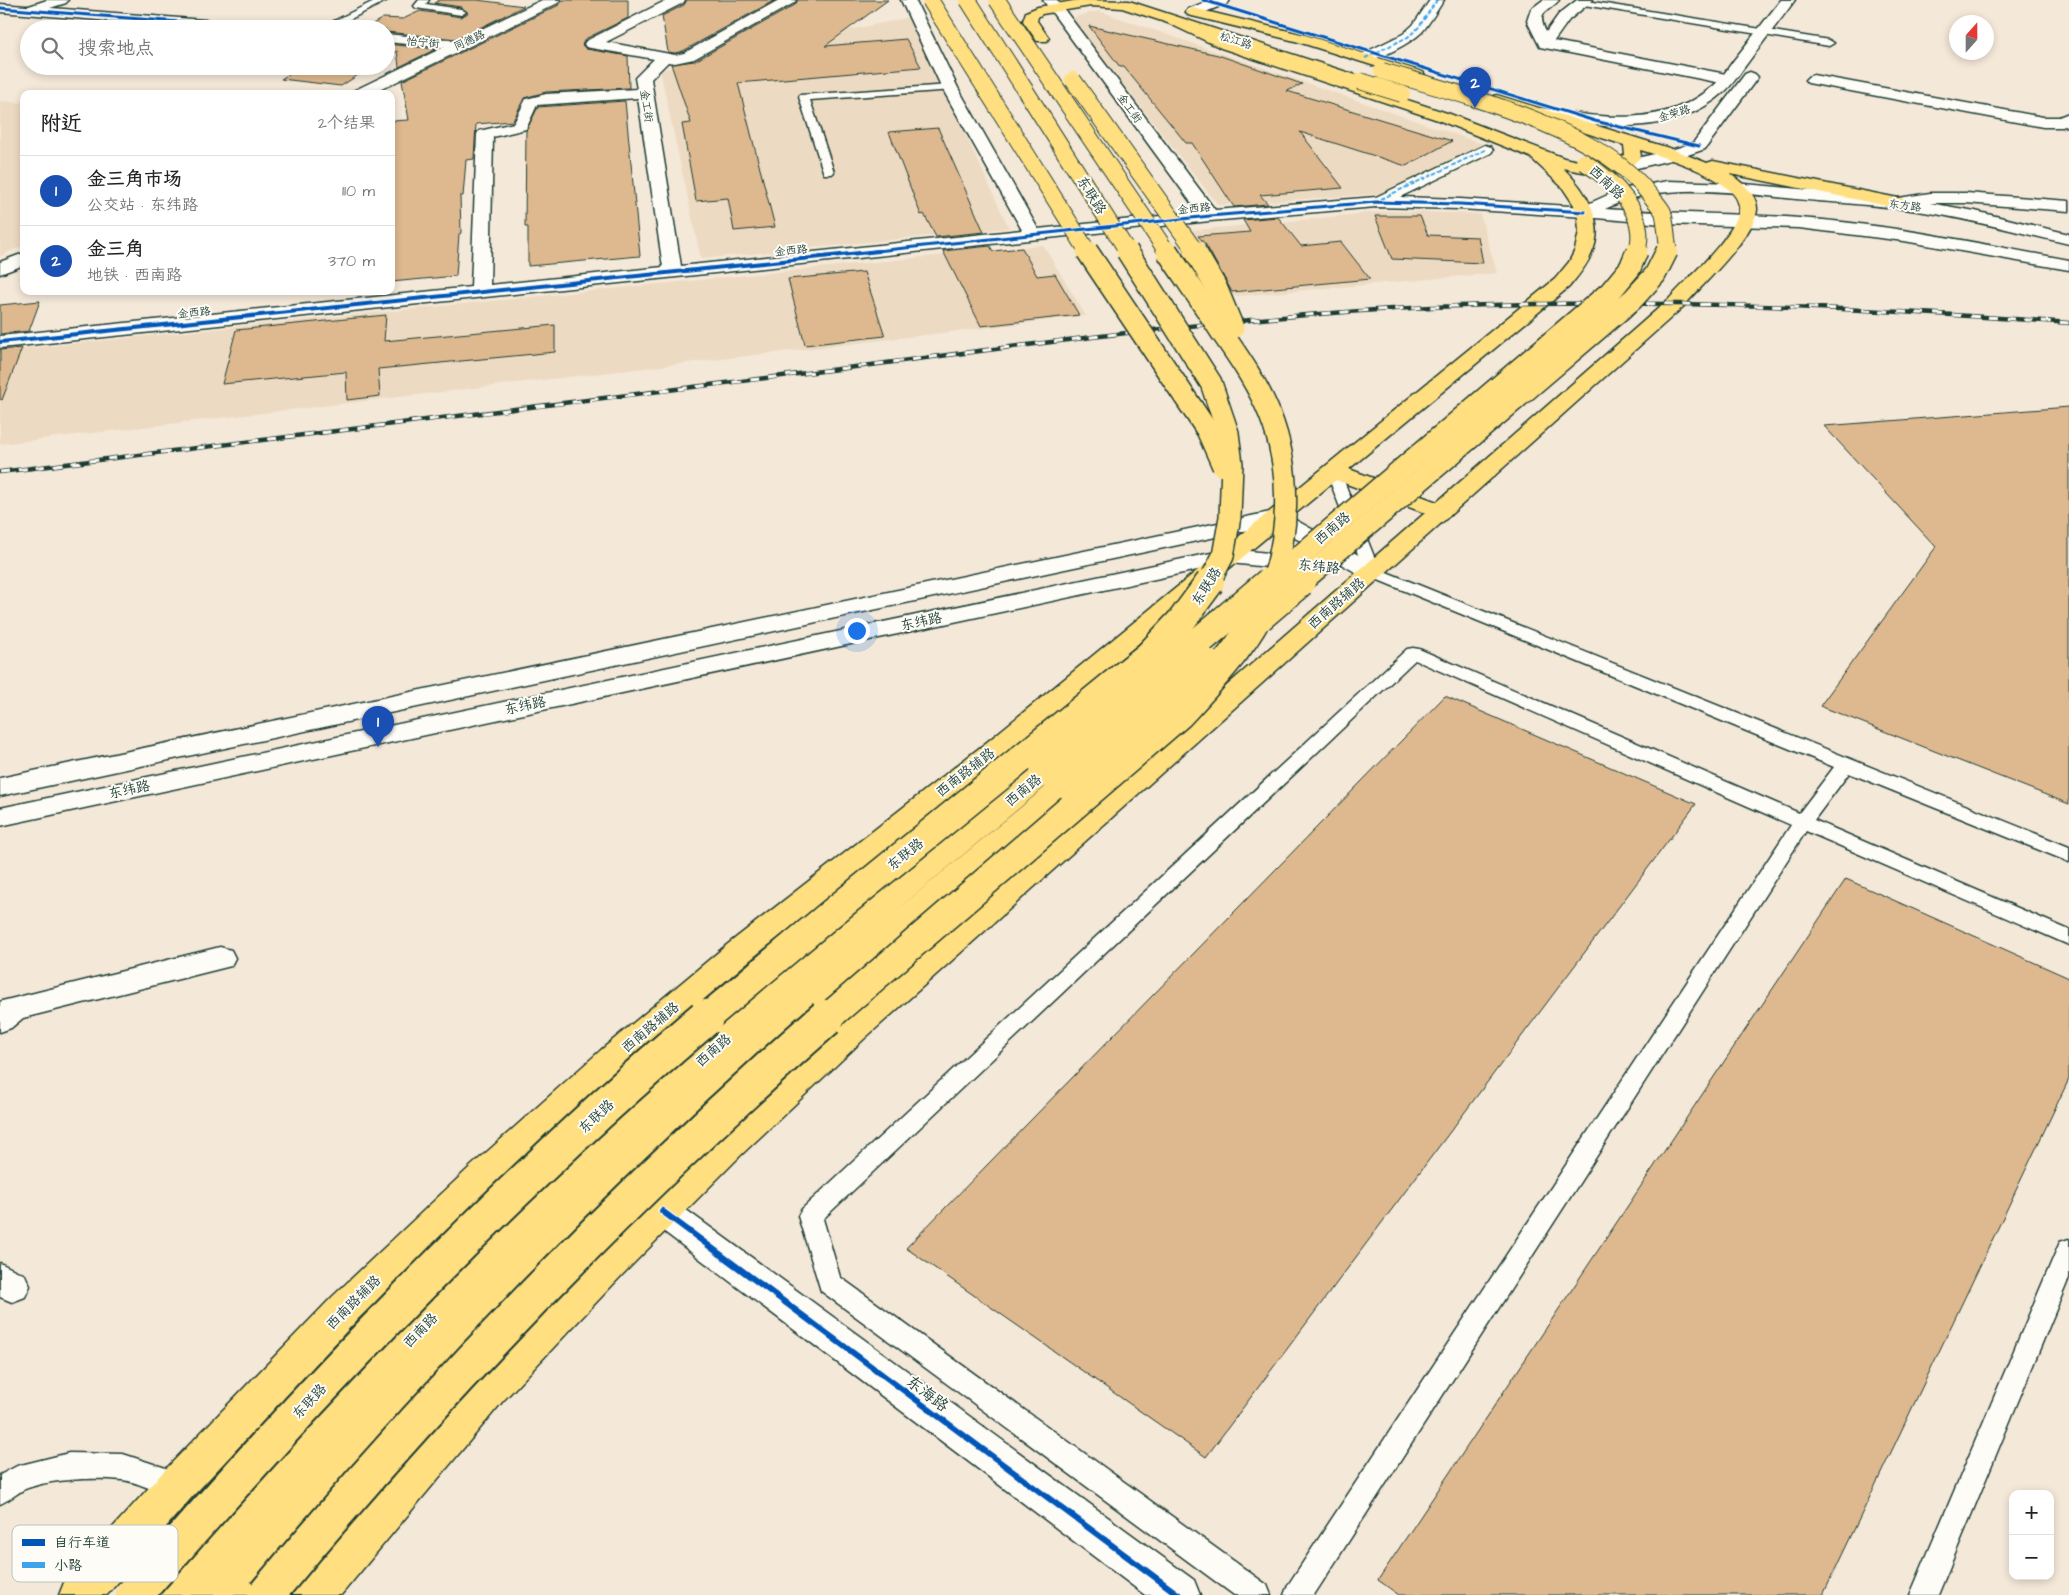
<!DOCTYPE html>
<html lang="zh">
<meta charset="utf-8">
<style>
:root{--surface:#fff;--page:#f6f6f6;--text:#222;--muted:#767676;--line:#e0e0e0;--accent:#7c3aed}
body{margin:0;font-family:"Architects Daughter","LXGW WenKai TC",sans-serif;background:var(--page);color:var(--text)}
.controls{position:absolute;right:15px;bottom:15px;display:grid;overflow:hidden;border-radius:10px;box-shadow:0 2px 8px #0003}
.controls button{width:45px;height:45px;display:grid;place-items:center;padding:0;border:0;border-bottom:1px solid var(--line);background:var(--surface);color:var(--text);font:25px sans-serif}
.compass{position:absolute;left:1949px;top:15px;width:45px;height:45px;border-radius:50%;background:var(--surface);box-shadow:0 2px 8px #0003;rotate:21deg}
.you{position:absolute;left:856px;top:630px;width:18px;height:18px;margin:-12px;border:4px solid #fff;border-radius:50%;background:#1a73e8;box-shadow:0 0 0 8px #1a73e833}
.badge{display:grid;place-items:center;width:32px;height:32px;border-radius:50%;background:var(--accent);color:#fff;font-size:16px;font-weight:700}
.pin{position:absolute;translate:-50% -41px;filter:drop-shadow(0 1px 2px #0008)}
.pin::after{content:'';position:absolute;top:26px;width:18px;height:15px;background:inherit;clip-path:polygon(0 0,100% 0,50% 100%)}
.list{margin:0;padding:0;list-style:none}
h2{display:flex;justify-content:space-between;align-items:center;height:65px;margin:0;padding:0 20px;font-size:21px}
h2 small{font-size:16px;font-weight:400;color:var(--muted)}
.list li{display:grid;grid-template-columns:32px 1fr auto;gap:15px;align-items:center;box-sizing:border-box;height:70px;padding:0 20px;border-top:1px solid var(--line)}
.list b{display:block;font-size:19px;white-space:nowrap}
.list p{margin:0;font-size:16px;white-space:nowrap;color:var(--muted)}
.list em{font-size:16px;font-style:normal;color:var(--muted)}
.icon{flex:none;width:28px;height:28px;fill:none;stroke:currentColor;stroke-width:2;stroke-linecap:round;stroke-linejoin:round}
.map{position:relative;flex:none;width:2069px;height:1595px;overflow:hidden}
.search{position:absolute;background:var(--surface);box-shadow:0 2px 8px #0003;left:20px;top:20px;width:375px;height:55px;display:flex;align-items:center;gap:12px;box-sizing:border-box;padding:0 18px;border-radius:28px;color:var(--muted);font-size:19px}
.panel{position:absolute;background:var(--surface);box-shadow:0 2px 8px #0003;left:20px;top:90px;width:375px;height:205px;border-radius:10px}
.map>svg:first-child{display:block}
.built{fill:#eddac2}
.building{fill:#deb98f;stroke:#1f3d34}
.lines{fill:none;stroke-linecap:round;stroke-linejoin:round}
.lane-casing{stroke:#1f3d34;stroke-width:3}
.street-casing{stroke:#1f3d34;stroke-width:3}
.secondary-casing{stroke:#1f3d34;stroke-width:3}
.primary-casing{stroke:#1f3d34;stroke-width:3}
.highway-casing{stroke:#1f3d34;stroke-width:3}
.lane{fill:#fdfcf7;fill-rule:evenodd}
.street{fill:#fdfcf7;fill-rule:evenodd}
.secondary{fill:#fdfcf7;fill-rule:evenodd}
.primary{fill:#ffdf80;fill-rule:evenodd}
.highway{fill:#ffdf80;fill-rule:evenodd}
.rail-casing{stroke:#1f3d34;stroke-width:4.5}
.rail{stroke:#fdfcf7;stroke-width:3;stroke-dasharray:9;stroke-linecap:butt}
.highway-bridge-far3-casing{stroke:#1f3d34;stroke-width:18;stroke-linecap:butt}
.highway-bridge-far2-casing{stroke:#1f3d34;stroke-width:24;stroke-linecap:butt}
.highway-bridge-far1-casing{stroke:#1f3d34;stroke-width:31;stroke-linecap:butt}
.highway-bridge-casing{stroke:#1f3d34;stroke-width:40;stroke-linecap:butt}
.highway-bridge-far3{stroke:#ffdf80;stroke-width:16}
.highway-bridge-far2{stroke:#ffdf80;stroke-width:21}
.highway-bridge-far1{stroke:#ffdf80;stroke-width:28}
.highway-bridge{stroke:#ffdf80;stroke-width:36}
.quiet{stroke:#3da4eb;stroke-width:2;stroke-dasharray:4.5 2;stroke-linecap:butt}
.cycleway-far2-casing{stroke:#fdfcf7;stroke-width:5}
.cycleway-far1-casing{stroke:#fdfcf7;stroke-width:6}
.cycleway-casing{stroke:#fdfcf7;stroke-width:9}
.cycleway-far2{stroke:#0057b8;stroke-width:3}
.cycleway-far1{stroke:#0057b8;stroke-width:4}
.cycleway{stroke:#0057b8;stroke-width:6}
.labels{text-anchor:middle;stroke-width:4;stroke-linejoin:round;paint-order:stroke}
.far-street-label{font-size:11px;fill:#1f3d34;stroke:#fdfcf7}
.street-label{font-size:14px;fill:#1f3d34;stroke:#fdfcf7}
.near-street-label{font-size:16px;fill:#1f3d34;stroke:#fdfcf7}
.key{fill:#fdfcf7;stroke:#bac3bc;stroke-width:1}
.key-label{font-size:14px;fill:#1f3d34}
</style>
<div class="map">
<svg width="2069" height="1595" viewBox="0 0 2069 1595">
<rect width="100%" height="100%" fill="#f4e8d8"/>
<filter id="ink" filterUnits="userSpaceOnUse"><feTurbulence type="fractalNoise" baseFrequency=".02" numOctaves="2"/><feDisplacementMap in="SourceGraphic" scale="10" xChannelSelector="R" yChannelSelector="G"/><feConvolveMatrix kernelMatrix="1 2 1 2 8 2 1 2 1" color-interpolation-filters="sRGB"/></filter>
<g filter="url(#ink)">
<!-- built -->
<g class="built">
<polygon points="1099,11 1486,145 1392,193 1218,205 1071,18"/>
<polygon points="911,17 1009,228 701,259 660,70"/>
<polygon points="0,101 24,103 24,245 0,256"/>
<polygon points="1390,211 1480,214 1497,273 1227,297 1187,231"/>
<polygon points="1043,245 1086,316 0,444 0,351"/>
</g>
<!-- building -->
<g class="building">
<polygon points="440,0 477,0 524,6 457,39 386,32 386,29 364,29 383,18 403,19 420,11 461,17 468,13 461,7 434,3"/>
<polygon points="562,0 628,0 628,18 585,39 582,45 586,49 628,56 629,88 546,92 524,98 513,121 476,124 474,159 466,160 463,196 460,196 461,233 459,234 456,276 391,282 391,121 409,120 402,81 559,5"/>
<polygon points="687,0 775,0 683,51 675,53 668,52 662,16 684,5"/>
<polygon points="798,0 888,0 825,46 906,39 921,67 738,83 775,227 734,231 728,198 696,201 682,124 691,123 671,64 695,61 795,5"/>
<polygon points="1089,26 1218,55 1302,84 1287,91 1452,141 1406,166 1300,132 1343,188 1260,195 1268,204 1234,207 1192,143 1186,143 1124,67 1120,67"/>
<polygon points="386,44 436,49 399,67 397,51 386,58"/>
<polygon points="302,66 372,66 341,86 281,79"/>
<polygon points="625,101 640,256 528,266 528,227 525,227 526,131 538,107"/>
<polygon points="938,128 984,232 936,237 924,214 921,215 889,132"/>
<polygon points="1375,216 1420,216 1428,235 1478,237 1483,263 1392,259"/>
<polygon points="1278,217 1301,246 1341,242 1370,279 1232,292 1206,245 1198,236 1250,232 1243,220"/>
<polygon points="990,246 993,251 1022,248 1037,276 1055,274 1079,315 981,326 943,251"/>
<polygon points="864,272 885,336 805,345 788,279"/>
<polygon points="40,301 29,331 0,334 0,305"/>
<polygon points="386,315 384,341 555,325 555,352 378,369 380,396 347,400 346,372 222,384 236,330"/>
<polygon points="22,348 2,400 0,399 0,350"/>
<polygon points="2069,407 2069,804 1820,706 1936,547 1824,426"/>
<polygon points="1445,696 1696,804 1206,1457 906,1248"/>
<polygon points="1846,879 2069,978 2069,1079 1823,1595 1399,1595 1378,1580"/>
</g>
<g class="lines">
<!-- lane casing -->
<g class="lane-casing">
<g id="lane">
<polygon points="376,0 388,0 331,29 318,29"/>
<polygon points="419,0 429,0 426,4 461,9 466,12 461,15 416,8 414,6"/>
<polygon points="1581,0 1829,40 1834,43 1829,46 1584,5 1579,2"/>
<polygon points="950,85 954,86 955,88 954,90 810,100 834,172 832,174 824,174 799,97 800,95"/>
<polygon points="1333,467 1338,468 1340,471 1379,569 2069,847 2069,862 1849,773 1814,820 2069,930 2069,945 1806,831 1314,1595 1284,1595 1288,1585 1791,825 1415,660 823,1219 840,1277 1267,1585 1271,1595 1234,1595 821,1291 798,1216 802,1209 1407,649 1413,648 1419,649 1799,813 1834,767 1366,575 1326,471 1328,468"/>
<polygon points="2069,1239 2069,1278 1938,1595 1910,1595 2057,1249 2060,1242"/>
<path d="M 69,1453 L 123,1454 L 187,1475 L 191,1484 L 187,1493 C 166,1501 143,1482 122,1480 C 95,1477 47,1479 23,1490 C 15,1495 9,1500 0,1504 L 0,1475 L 17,1466 Z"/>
</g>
</g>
<!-- street casing -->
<g class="street-casing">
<g id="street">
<polygon points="47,0 68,0 66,3 31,14 24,10 26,7"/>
<polygon points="542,0 560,0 558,3 371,94 351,94 353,91"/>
<path d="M 667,0 L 685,0 L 683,3 L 606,42 L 675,55 L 684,53 L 779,0 L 796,0 L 794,3 L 694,59 L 675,63 L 668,62 L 651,79 L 681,266 L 1022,230 L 942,88 L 901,0 L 915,0 L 958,88 L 1038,229 L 1198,212 L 1043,0 L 1057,0 L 1215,210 L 1376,197 L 1485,145 L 1491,147 L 1493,150 L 1491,153 L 1400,197 L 1460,199 L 1585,207 L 1591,208 L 1594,212 L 1591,216 L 1585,217 L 1460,209 L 1376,207 L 1210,221 L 0,348 L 0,336 L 471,287 L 477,134 L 479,131 L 514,123 L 526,99 L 546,94 L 637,89 L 635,78 L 654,59 L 591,48 L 586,47 L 584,44 L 586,41 ZM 638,98 L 663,267 L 490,285 L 493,137 L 526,129 L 537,105 Z"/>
<polygon points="1211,0 1230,0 1228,3 1198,15 1193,16 1186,12 1188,9"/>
<path d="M 1430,0 L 1444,0 C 1437,10 1430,23 1422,32 C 1412,42 1373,64 1360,61 L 1358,58 L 1360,55 L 1403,34 L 1413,25 Z"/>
<path d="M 1543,0 L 1559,0 C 1547,14 1536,10 1546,32 L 1559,14 L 1577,0 L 1593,0 L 1569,20 L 1554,41 L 1726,74 L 1731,76 L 1734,79 L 1731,82 L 1726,84 L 1540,47 L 1527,21 L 1531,9 Z"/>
<polygon points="1813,75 2043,117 2059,117 2069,113 2069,125 2062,127 2043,127 1808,83 1805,80 1808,77"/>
<polygon points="1930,193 1966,193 2069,201 2069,211 1966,203 1930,203 1898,208 1892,207 1889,203 1892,199"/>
<polygon points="24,253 24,265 0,274 0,262"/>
<polygon points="220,947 231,950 235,958 231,966 23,1018 11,1028 0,1032 0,1002 2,1001"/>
<polygon points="0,1263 25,1275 30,1286 25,1297 12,1302 0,1297"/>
</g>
</g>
<!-- secondary casing -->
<g class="secondary-casing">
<g id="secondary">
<path d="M 1781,0 L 1795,0 C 1780,21 1764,40 1749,61 C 1741,71 1733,85 1723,93 C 1673,137 1601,128 1541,118 L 1535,116 L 1533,113 L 1535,110 L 1541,108 C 1598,118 1665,128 1712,87 C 1721,80 1727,69 1734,60 C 1750,40 1765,20 1781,0 Z"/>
<polygon points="0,4 267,25 274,29 210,29 0,12"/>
<polygon points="386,34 459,41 464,42 466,45 464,48 459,49 386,42"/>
<polygon points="1750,72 1755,74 1758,77 1705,149 1679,158 1616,173 1610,172 1608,168 1610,164 1668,151 1693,143 1745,74"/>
<path d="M 1668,181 L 1734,183 L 1907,199 L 1975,211 L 2069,234 L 2069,244 C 2021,233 1973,220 1924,212 C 1882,205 1839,203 1796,199 C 1733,193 1664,180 1605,209 C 1670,214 1734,213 1799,218 C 1889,224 1980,244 2069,260 L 2069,270 L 1904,241 L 1799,228 L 1662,224 L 1585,217 L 1579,216 L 1576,212 L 1579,208 L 1621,189 Z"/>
<polygon points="1275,511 1283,513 1380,567 1384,572 1380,577 1372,579 1364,577 1272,525 0,796 0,778"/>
<polygon points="1230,549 1306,557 1314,559 1318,564 1314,569 1306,571 1230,563 0,826 0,808"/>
<polygon points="662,1196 674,1201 1194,1580 1200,1595 1145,1595 650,1221 645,1211 650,1201"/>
</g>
</g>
<!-- primary casing -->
<g class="primary-casing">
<g id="primary">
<polygon points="1193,8 1305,35 1423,72 1425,75 1423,78 1413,78 1295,41 1188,15 1186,12"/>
<path d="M 1173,16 L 1231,42 L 1450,114 L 1564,158 L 1587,163 L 1607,163 L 1625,155 L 1624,145 L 1492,103 L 1489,100 L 1492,97 L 1497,95 L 1669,148 L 1707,163 L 1713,161 L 1898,198 L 1904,199 L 1907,203 L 1904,207 L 1898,208 L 1730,174 C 1741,182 1758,194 1757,210 C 1754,237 1701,286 1683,307 L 864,1039 L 740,1156 L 622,1275 L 502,1402 L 341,1595 L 293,1595 L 299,1580 L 476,1378 L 596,1253 L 716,1136 L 842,1021 L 1425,513 L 1336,480 L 1005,754 L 750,960 L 623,1068 L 494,1187 L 358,1319 L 192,1497 L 107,1595 L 59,1595 L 65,1580 L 164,1471 L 332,1297 L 470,1167 L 601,1050 L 728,944 L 987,742 L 1555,279 L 1569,262 L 1575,250 L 1579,231 L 1578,218 L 1574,205 L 1562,187 L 1530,157 L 1438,120 L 1221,48 L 1168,23 L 1166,20 L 1168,17 ZM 1640,150 C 1662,156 1743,180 1739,210 C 1736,235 1687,279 1669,299 L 1437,502 L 1349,469 L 1569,287 C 1577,277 1586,267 1591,255 C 1607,223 1586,190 1563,168 C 1587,174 1624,180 1641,156 Z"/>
</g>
</g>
<!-- highway casing -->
<g class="highway-casing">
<g id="highway">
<polygon points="1079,0 1129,1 1365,78 1368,81 1365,84 1355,84 1122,8 1091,6 1042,14 1038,17 1037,21 1049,38 1047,41 1037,41 1023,21 1026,12 1038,7"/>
<path d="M 1044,764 L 1054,767 L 1058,773 L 1054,779 L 886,919 L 1056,778 L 1066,775 L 1076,778 L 1080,784 L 1076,790 C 962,887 847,982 738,1083 C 565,1243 400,1414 249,1595 L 156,1595 L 162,1580 L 227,1505 L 400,1325 L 526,1201 L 646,1089 L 893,881 L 1034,767 Z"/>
<polygon points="602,1096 614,1100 618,1109 614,1118 543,1135 531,1131 526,1122 531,1113"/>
</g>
</g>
<!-- lane -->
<use href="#lane" class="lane"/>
<!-- street -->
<use href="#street" class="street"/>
<!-- secondary -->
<use href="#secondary" class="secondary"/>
<!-- primary -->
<use href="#primary" class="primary"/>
<!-- highway -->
<use href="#highway" class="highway"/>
<!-- rail casing -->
<g class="rail-casing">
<path id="rail" d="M 0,472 C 277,438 553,405 830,370 C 1030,345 1230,316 1432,307 C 1645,298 1857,307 2069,323"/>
</g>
<!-- rail -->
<use href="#rail" class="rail"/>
<!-- highway-bridge-far3 casing -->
<g class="highway-bridge-far3-casing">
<g id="highway-bridge-far3">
<polyline points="930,0 1088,252"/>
<polyline points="968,0 1128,252"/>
<polyline points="997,0 1167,252"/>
<path d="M 1382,71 C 1459,94 1600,128 1649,194 C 1653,199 1660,206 1663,212 C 1666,222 1666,235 1668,246 L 1667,252"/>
<polyline points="1073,80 1196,252"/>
<polyline points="1360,81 1402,94"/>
<path d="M 1584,162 C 1613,180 1649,213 1637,252"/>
</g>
</g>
<!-- highway-bridge-far2 casing -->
<g class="highway-bridge-far2-casing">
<g id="highway-bridge-far2">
<polyline points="1087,251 1207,430 1223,466"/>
<polyline points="1127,251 1211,383 1228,433 1232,464 1230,517 1223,556 1209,583"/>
<path d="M 1167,251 C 1185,278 1204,305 1222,333 C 1240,359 1258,385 1270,415 C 1291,468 1290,530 1272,583"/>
<polyline points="1195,251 1216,287 1233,328"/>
<polyline points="1268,583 1610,292 1630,268 1637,251"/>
<polyline points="1300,583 1633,299 1655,275 1667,251"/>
</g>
</g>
<!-- highway-bridge-far1 casing -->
<g class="highway-bridge-far1-casing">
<g id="highway-bridge-far1">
<polyline points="1260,617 1301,582"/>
<polyline points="1044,773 1269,582"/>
<polyline points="1066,784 1207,663"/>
<polyline points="704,1020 828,916 1149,655 1182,620 1210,582"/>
<path d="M 825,1020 L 1179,715 C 1216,675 1255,635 1273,582"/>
</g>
</g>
<!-- highway-bridge casing -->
<g class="highway-bridge-casing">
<g id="highway-bridge">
<path d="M 134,1595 C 312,1391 498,1194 705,1018"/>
<path d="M 266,1595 C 437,1389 625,1195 826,1018"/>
</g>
</g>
<!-- highway-bridge-far3 -->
<use href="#highway-bridge-far3" class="highway-bridge-far3"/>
<!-- highway-bridge-far2 -->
<use href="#highway-bridge-far2" class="highway-bridge-far2"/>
<!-- highway-bridge-far1 -->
<use href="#highway-bridge-far1" class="highway-bridge-far1"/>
<!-- highway-bridge -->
<use href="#highway-bridge" class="highway-bridge"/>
<!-- quiet -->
<g class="quiet">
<polyline points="1365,58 1408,37 1418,28 1437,0"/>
<polyline points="1381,199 1485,150"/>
</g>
<!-- cycleway-far2 casing -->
<g class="cycleway-far2-casing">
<g id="cycleway-far2">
<polyline points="1203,0 1595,121 1699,146"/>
<polyline points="0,8 267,29"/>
<polyline points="867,252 1210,216 1376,202 1460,204 1585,212"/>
</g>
</g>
<!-- cycleway-far1 casing -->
<g class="cycleway-far1-casing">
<polyline id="cycleway-far1" points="0,342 879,251"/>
</g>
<!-- cycleway casing -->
<g class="cycleway-casing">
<polyline id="cycleway" points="662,1211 1179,1595"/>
</g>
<!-- cycleway-far2 -->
<use href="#cycleway-far2" class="cycleway-far2"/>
<!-- cycleway-far1 -->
<use href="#cycleway-far1" class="cycleway-far1"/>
<!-- cycleway -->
<use href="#cycleway" class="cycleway"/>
</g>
</g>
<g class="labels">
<!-- far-street labels -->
<g class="far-street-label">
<text transform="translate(469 40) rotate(-25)" y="4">同德路</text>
<text transform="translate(1236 40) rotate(18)" y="4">松江路</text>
<text transform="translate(423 42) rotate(5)" y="4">怡宁街</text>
<text transform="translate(647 106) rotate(81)" y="4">金工街</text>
<text transform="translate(1130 108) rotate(54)" y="4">金工街</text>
<text transform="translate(1674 113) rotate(-17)" y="4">金荣路</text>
<text transform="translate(1905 205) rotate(7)" y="4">东方路</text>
<text transform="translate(1194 208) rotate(-6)" y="4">金西路</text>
<text transform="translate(791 250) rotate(-6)" y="4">金西路</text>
<text transform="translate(194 312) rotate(-6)" y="4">金西路</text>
</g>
<!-- street labels -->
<g class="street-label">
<text transform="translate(1607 182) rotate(43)" y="5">西南路</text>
<text transform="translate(1092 195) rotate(58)" y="5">东联路</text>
<text transform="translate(1332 528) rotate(-40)" y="5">西南路</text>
<text transform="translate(1319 566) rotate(6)" y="5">东纬路</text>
<text transform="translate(1206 586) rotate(-58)" y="5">东联路</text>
<text transform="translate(1336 603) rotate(-41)" y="5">西南路辅路</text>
<text transform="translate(921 621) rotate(-12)" y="5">东纬路</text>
<text transform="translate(525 705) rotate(-12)" y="5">东纬路</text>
<text transform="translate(965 772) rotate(-38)" y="5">西南路辅路</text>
<text transform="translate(129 789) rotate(-12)" y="5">东纬路</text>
<text transform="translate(1023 790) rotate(-39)" y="5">西南路</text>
<text transform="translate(905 854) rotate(-39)" y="5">东联路</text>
<text transform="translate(650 1027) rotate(-40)" y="5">西南路辅路</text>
<text transform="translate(713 1050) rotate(-41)" y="5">西南路</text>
<text transform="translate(596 1116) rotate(-43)" y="5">东联路</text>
<text transform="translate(353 1302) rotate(-45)" y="5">西南路辅路</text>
<text transform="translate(420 1330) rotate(-46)" y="5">西南路</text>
<text transform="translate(309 1401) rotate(-47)" y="5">东联路</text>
</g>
<!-- near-street labels -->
<g class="near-street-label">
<text transform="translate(928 1393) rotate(37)" y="6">东海路</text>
</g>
</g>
<!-- legend -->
<rect x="12" y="1525" width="166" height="57" rx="8" class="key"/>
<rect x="22" y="1539" width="23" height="7" fill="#0057b8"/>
<rect x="22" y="1562" width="23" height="6" fill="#3da4eb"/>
<g class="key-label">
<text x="54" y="1547">自行车道</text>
<text x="54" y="1570">小路</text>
</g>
</svg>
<div class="controls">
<button>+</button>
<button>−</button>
</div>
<svg class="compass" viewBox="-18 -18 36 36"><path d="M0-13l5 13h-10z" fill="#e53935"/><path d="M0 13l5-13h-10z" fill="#767676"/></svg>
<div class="you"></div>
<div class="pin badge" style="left:378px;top:747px;background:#1a4fb4">1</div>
<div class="pin badge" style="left:1475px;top:108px;background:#1a4fb4">2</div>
<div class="search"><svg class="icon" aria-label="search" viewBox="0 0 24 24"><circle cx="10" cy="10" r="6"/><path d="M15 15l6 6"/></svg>搜索地点</div>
<section class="panel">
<h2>附近<small>2个结果</small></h2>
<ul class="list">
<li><span class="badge" style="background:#1a4fb4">1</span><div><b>金三角市场</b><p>公交站 · 东纬路</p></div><em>110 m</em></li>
<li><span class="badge" style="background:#1a4fb4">2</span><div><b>金三角</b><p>地铁 · 西南路</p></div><em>370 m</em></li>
</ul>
</section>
</div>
